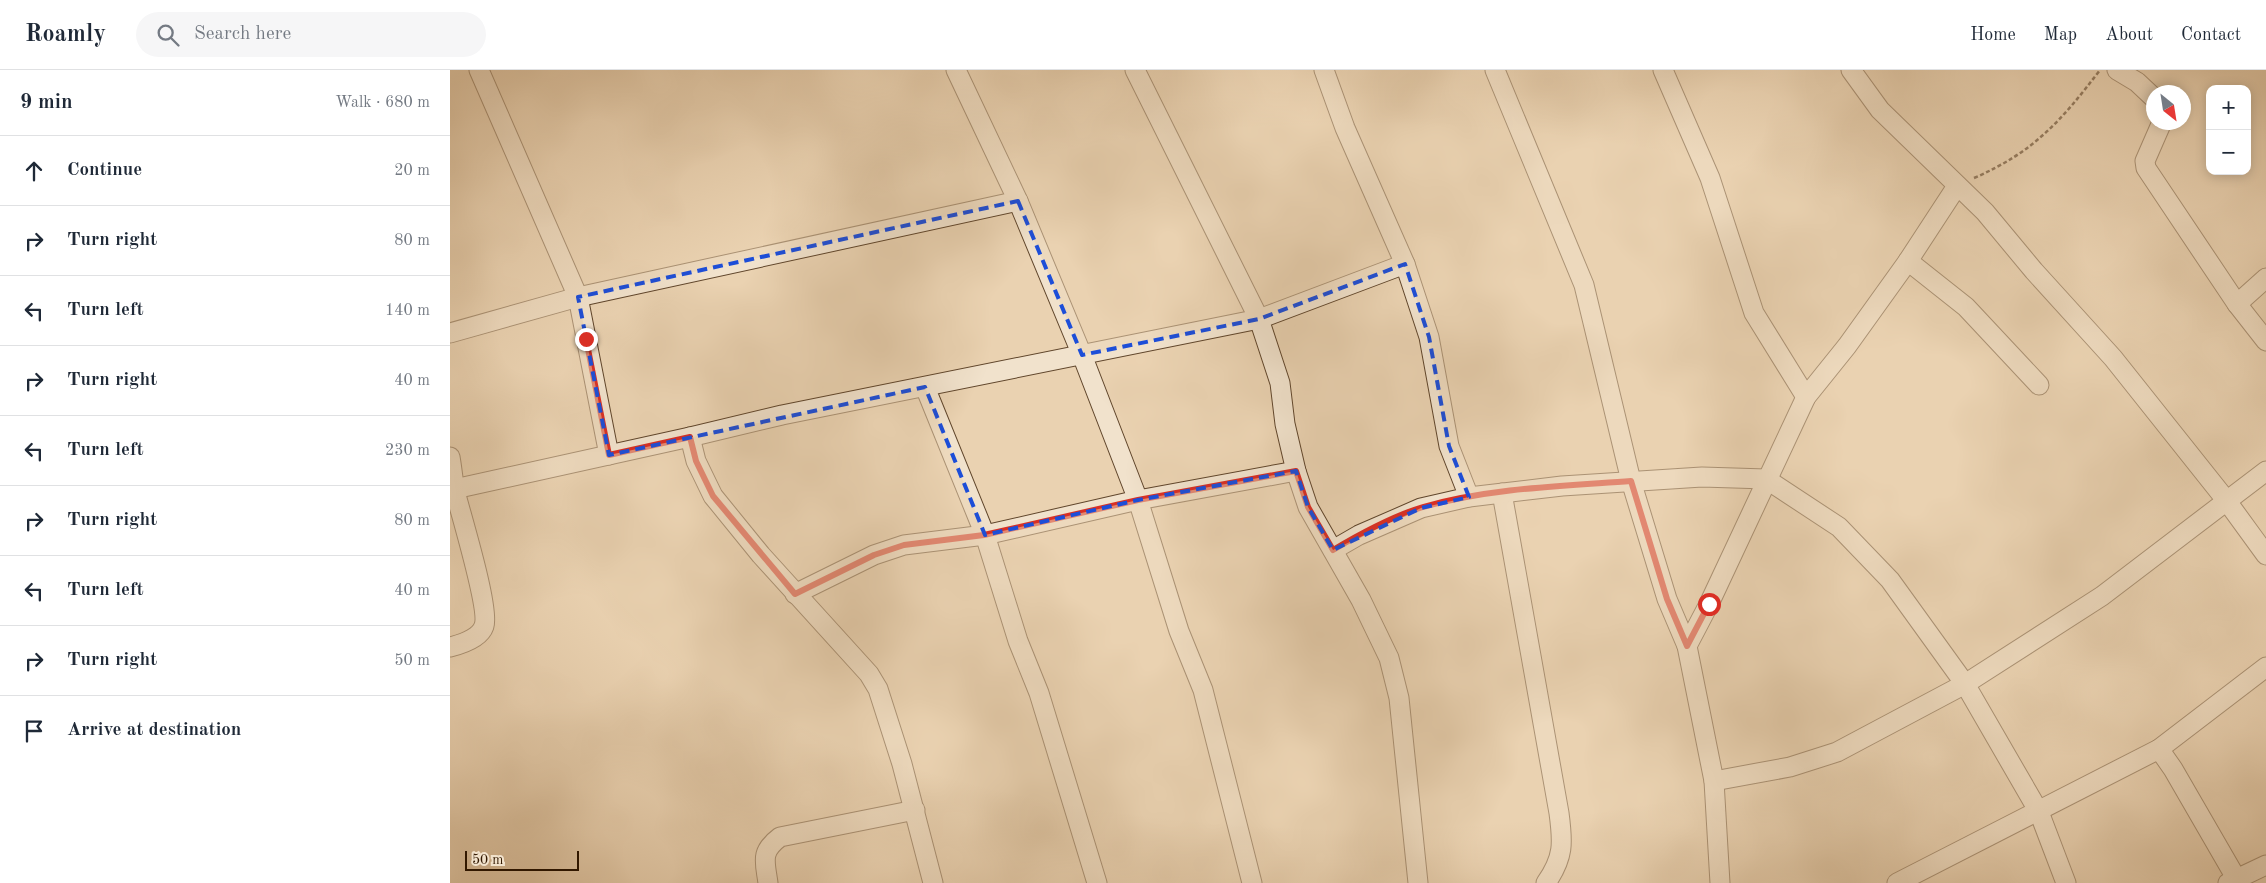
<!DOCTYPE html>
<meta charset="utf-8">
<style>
:root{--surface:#fff;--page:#f6f6f7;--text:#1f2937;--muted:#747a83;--line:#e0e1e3}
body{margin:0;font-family:"Old Standard TT",serif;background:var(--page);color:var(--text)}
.controls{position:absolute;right:15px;top:15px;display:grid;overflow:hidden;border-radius:10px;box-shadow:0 2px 12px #0003}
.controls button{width:45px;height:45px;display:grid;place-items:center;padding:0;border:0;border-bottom:1px solid var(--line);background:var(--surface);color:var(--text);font:25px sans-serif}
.compass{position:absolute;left:1696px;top:15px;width:45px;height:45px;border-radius:50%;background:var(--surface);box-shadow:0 2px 12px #0003;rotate:150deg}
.scale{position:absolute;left:15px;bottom:12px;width:114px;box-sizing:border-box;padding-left:5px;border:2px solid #321800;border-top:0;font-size:14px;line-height:18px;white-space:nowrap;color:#321800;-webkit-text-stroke:4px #f1e2cc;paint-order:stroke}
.stop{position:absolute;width:15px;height:15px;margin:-11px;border:4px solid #d93025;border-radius:50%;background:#fff}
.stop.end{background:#d93025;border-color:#fff;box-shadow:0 1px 5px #0008}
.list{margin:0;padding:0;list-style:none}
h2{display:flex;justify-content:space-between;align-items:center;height:65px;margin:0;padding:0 20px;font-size:21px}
h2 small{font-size:16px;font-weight:400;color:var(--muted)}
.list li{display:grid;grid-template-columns:32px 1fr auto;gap:15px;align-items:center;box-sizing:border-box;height:70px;padding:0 20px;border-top:1px solid var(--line)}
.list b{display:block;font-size:19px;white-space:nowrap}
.list em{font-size:16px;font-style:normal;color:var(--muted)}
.icon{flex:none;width:28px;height:28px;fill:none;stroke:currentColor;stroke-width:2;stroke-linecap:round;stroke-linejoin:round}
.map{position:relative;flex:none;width:1816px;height:813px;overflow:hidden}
header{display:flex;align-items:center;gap:30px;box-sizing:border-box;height:70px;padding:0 25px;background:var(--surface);border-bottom:1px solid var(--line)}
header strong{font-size:24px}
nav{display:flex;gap:28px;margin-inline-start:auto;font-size:18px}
.search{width:350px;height:45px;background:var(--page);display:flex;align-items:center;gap:12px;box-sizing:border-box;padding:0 18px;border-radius:28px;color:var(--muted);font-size:19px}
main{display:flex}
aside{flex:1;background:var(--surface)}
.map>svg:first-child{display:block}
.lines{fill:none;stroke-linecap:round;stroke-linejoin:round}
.minor-casing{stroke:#60462c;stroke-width:21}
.path{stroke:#321800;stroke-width:2.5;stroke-dasharray:4 2.5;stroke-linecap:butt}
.minor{stroke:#f1e2cc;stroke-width:19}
.route{stroke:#d93025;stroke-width:6}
.marked{fill:none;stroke:#1d4ed8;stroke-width:4;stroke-dasharray:10 6;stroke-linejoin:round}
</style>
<header>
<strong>Roamly</strong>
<div class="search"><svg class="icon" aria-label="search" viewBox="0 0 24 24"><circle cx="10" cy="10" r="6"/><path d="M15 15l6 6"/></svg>Search here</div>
<nav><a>Home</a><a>Map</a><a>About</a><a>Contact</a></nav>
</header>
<main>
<aside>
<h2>9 min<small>Walk · 680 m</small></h2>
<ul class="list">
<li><svg class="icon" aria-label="ahead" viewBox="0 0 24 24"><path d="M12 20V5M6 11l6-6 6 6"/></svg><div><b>Continue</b></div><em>20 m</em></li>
<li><svg class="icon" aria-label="right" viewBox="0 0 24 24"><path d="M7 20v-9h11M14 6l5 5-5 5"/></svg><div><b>Turn right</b></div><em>80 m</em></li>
<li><svg class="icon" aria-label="left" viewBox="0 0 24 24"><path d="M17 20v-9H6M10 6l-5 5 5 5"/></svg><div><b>Turn left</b></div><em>140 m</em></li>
<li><svg class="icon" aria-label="right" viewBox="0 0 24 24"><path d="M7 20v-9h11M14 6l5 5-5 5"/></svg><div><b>Turn right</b></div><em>40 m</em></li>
<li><svg class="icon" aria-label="left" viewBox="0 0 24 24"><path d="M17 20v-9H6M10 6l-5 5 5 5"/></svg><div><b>Turn left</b></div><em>230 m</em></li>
<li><svg class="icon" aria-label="right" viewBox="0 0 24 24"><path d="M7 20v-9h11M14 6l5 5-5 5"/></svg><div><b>Turn right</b></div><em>80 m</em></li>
<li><svg class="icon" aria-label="left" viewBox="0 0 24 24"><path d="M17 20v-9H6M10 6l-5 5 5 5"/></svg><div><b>Turn left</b></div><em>40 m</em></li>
<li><svg class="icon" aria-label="right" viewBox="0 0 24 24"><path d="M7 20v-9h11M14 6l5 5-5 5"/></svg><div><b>Turn right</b></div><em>50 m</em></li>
<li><svg class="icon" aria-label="arrive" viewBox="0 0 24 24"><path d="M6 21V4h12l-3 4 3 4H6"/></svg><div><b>Arrive at destination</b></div></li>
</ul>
</aside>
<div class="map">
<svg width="1816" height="813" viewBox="0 0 1816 813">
<rect width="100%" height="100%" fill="#ead2b1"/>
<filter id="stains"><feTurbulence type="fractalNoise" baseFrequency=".004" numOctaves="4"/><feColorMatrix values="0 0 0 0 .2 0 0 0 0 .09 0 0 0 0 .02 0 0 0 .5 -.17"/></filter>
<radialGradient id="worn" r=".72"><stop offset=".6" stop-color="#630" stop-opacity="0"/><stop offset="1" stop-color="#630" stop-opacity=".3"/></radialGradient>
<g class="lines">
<!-- minor casing -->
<g class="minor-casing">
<g id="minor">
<polyline points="29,0 128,227 159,385"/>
<polyline points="506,0 568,131 632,285 688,430 729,561 753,620 802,813"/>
<polyline points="685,0 809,249 830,313 835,354 846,401 858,437 911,530 939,588 949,628 968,813"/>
<polyline points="874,0 895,58 955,194 979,267 999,376 1019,427"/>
<polyline points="1045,0 1134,215 1181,411 1217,529 1237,576"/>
<polyline points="1213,0 1260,108 1304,243 1356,327"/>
<polyline points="1401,0 1430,40 1535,142 1584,201 1663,288 1776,430 1816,485"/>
<polyline points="1667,0 1687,12 1704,28"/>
<polyline points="1712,52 1695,91 1696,98 1787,234 1816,271"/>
<polyline points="1458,191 1516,237 1589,315"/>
<polyline points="1787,234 1816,208"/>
<polyline points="0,263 128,227 568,131"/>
<polyline points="475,317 535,465 568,571 589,623 647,813"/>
<polyline points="240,367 246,391 263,426 311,485 419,604 428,619 452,694 483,813"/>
<path d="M 0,387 C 2,398 3,410 5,421 C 11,445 40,539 34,556 C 30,568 12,574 0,577"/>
<polyline points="0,420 240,367 332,345 809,249 955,194"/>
<path d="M 1052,423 L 1109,743 C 1113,773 1114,787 1096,813"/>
<polyline points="883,480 909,465 971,438 1019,427 1112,416 1252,407 1316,409 1389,457 1440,510 1515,614 1589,742 1616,813"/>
<polyline points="345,524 424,485 454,475 535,465 688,430 846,401"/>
<polyline points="1709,679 1723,699 1786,808"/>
<polyline points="1264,711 1340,697 1387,682 1515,614 1652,526 1816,401"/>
<path d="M 318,813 C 315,791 310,782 330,767 L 465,740"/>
<polyline points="1270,813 1264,711 1237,576 1259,534 1356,327 1397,276 1458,191 1507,116"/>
<polyline points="1447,813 1709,679 1816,597"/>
<polyline points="1778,813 1816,795"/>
</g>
</g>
<!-- path -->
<path class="path" d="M 1524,108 C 1584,82 1611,51 1650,0"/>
<!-- minor -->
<use href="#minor" class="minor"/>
</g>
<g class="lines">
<!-- route -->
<path class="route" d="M 136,269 L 159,385 L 240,367 L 246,391 L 263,426 L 345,524 L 424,485 L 454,475 L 534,465 L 688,430 L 846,401 L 858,437 L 883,480 C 910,464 943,446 973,437 C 1040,418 1112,416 1181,411 L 1217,529 L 1237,576 L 1259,534"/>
</g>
<!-- marked area -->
<path d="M0 0H1816V813H0ZM 568,131 L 632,285 L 809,249 L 955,194 L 979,267 L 999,376 L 1019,427 L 971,438 L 883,480 L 858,437 L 846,401 L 688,430 L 535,465 L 475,317 L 159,385 L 128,227 Z" fill="#ead2b1" fill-opacity=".55" fill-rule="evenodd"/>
<path class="marked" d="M 568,131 L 632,285 L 809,249 L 955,194 L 979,267 L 999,376 L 1019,427 L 971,438 L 883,480 L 858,437 L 846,401 L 688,430 L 535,465 L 475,317 L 159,385 L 128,227 Z"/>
<rect width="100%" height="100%" filter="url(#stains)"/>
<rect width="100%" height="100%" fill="url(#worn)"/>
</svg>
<div class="controls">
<button>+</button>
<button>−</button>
</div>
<svg class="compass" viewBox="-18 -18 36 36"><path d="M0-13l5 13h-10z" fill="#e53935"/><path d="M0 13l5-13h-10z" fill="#747a83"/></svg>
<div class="scale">50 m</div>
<div class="stop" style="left:1259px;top:534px"></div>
<div class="stop end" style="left:136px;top:269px"></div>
</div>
</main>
